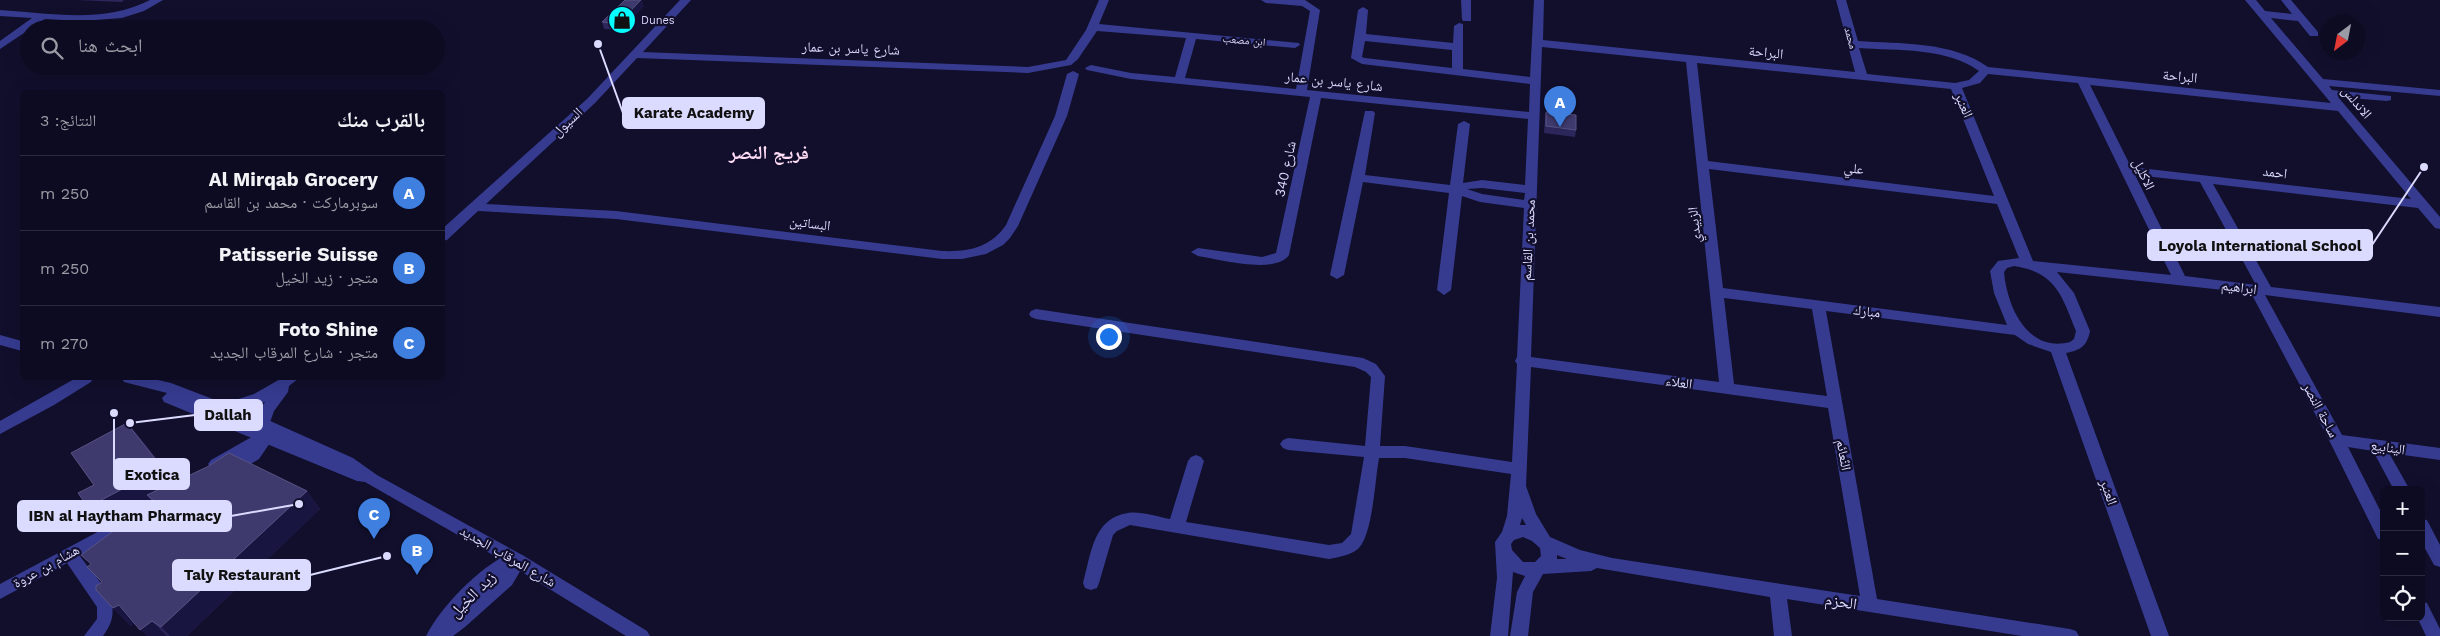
<!DOCTYPE html>
<html lang="ar">
<meta charset="utf-8">
<style>
:root{--surface:#0d0b21;--page:#16142a;--text:#f1f3f6;--muted:#9a9ba5;--line:#2d2b3f;--accent:#06fdff}
body{margin:0;font-family:"Work Sans","Noto Naskh Arabic",sans-serif;background:var(--page);color:var(--text);direction:rtl}
.controls{position:absolute;right:15px;bottom:15px;display:grid;overflow:hidden;border-radius:8px;box-shadow:0 5px 20px #0002}
.controls button{width:45px;height:45px;display:grid;place-items:center;padding:0;border:0;border-bottom:1px solid var(--line);background:var(--surface);color:var(--text);font:25px sans-serif}
.compass{position:absolute;left:2320px;top:15px;width:45px;height:45px;border-radius:50%;background:var(--surface);box-shadow:0 5px 20px #0002;rotate:212deg}
.you{position:absolute;left:1108px;top:336px;width:18px;height:18px;margin:-12px;border:4px solid #fff;border-radius:50%;background:#1a73e8;box-shadow:0 0 0 8px #1a73e833}
.badge{display:grid;place-items:center;width:32px;height:32px;border-radius:50%;background:var(--accent);color:#fff;font-size:16px;font-weight:700}
.pin{position:absolute;translate:-50% -41px;filter:drop-shadow(0 1px 2px #0008)}
.pin::after{content:'';position:absolute;top:26px;width:18px;height:15px;background:inherit;clip-path:polygon(0 0,100% 0,50% 100%)}
.list{margin:0;padding:0;list-style:none}
h2{display:flex;justify-content:space-between;align-items:center;height:65px;margin:0;padding:0 20px;font-size:21px}
h2 small{font-size:16px;font-weight:400;color:var(--muted)}
.list li{display:grid;grid-template-columns:32px 1fr auto;gap:15px;align-items:center;box-sizing:border-box;height:75px;padding:0 20px;border-top:1px solid var(--line)}
.list b{display:block;font-size:19px;white-space:nowrap}
.list p{margin:0;font-size:16px;white-space:nowrap;color:var(--muted)}
.list em{font-size:16px;font-style:normal;color:var(--muted)}
.icon{flex:none;width:28px;height:28px;fill:none;stroke:currentColor;stroke-width:2;stroke-linecap:round;stroke-linejoin:round}
.map{position:relative;flex:none;width:2440px;height:636px;overflow:hidden;direction:ltr}
.search{position:absolute;background:var(--surface);box-shadow:0 5px 20px #0002;left:20px;top:20px;width:425px;height:55px;display:flex;align-items:center;gap:12px;box-sizing:border-box;padding:0 18px;border-radius:28px;color:var(--muted);font-size:19px}
.panel{position:absolute;background:var(--surface);box-shadow:0 5px 20px #0002;left:20px;top:90px;width:425px;height:290px;border-radius:8px;direction:rtl}
.map>svg:first-child{display:block}
.lines{fill:none;stroke-linecap:round;stroke-linejoin:round}
.minor{fill:#363b90;fill-rule:evenodd}
.tertiary{fill:#363b90;fill-rule:evenodd}
.wall{fill:#2c275b}
.shaded-wall{fill:#191541}
.building{fill:#3f3a6d;stroke:#575384}
.labels{text-anchor:middle;stroke-width:4.5;stroke-linejoin:round;paint-order:stroke}
.far-poi-label{font-size:11px;fill:#dbdaff;stroke:#110f2c;text-anchor:start}
.far-street-label{font-size:11px;fill:#dbdaff;stroke:#110f2c}
.street-label{font-size:14px;fill:#dbdaff;stroke:#110f2c}
.near-street-label{font-size:16px;fill:#dbdaff;stroke:#110f2c}
.district-label{font-size:19px;font-weight:bold;fill:#ffdcf6;stroke:#110f2c}
.leader{fill:none;stroke:#dbdaff;stroke-width:2}
.callout-dot{fill:#dbdaff;stroke:#110f2c;stroke-width:2}
.callout{fill:#dbdaff;stroke:#dbdaff;stroke-width:2}
.callout-label{font-size:15px;text-anchor:middle;font-weight:bold;fill:#111}
</style>
<div class="map">
<svg width="2440" height="636" viewBox="0 0 2440 636">
<rect width="100%" height="100%" fill="#110f2c"/>
<g class="lines">
<!-- minor -->
<g class="minor">
<path d="M 150,0 L 163,0 L 144,11 L 122,18 L 81,21 L 45,19 L 0,49 L 0,41 L 32,18 L 0,16 L 0,10 C 50,13 104,24 150,0 Z"/>
<path d="M 680,0 L 691,0 L 643,52 L 1028,67 L 1066,60 L 1086,30 L 1099,0 L 1109,0 L 1099,24 L 1299,43 L 1300,45 L 1295,48 L 1196,39 L 1185,78 L 1296,89 L 1310,11 L 1302,6 L 1266,3 L 1261,0 L 1305,0 L 1320,10 L 1307,90 L 1529,112 L 1530,84 L 1362,64 L 1351,58 L 1358,10 L 1363,7 L 1368,10 L 1366,34 L 1453,43 L 1454,26 L 1459,23 L 1463,24 L 1463,69 L 1530,77 L 1534,0 L 1544,0 L 1543,40 L 1855,72 L 1836,0 L 1846,0 L 1858,41 C 1900,44 1952,41 1988,67 L 2331,103 L 2245,0 L 2256,0 L 2265,11 L 2292,14 L 2281,0 L 2291,0 L 2318,32 L 2318,36 L 2310,36 L 2298,21 L 2271,18 L 2323,79 L 2440,90 L 2440,96 L 2329,86 L 2332,90 L 2391,96 L 2391,100 L 2387,101 L 2338,97 L 2440,217 L 2440,229 L 2435,228 L 2418,208 L 2213,184 L 2271,287 L 2440,307 L 2440,317 L 2265,295 L 2342,435 L 2440,448 L 2440,460 L 2389,453 L 2410,490 L 2394,490 L 2373,451 L 2348,447 L 2384,518 L 2384,540 L 2378,539 L 2329,440 L 2251,293 L 2057,272 L 2074,293 L 2090,331 C 2087,346 2081,350 2066,353 L 2169,636 L 2151,636 L 2051,352 L 2028,344 L 2015,335 L 1826,311 L 1877,599 L 2070,629 L 2076,631 L 2079,636 L 2022,636 L 1787,599 L 1792,636 L 1774,636 L 1770,597 L 1597,568 L 1591,571 L 1543,574 L 1533,592 L 1528,636 L 1510,636 L 1517,592 L 1525,576 L 1513,572 L 1508,636 L 1490,636 L 1497,578 L 1495,542 L 1502,532 L 1507,516 L 1511,474 L 1405,458 L 1379,458 C 1375,479 1373,535 1358,549 C 1351,555 1339,557 1329,559 L 1130,525 L 1117,531 L 1113,535 L 1099,583 L 1097,588 L 1091,590 L 1085,588 L 1083,583 C 1091,554 1093,518 1128,513 C 1140,511 1158,517 1170,519 L 1188,461 L 1191,457 L 1196,455 L 1201,457 L 1204,461 L 1186,522 L 1329,545 L 1342,543 L 1351,534 L 1364,457 L 1288,450 L 1283,448 L 1280,444 L 1283,440 L 1288,438 L 1365,446 L 1371,377 L 1366,372 L 1355,367 L 1036,319 L 1031,317 L 1029,314 L 1031,311 L 1036,309 L 1363,358 L 1376,364 L 1385,376 L 1380,446 L 1405,446 L 1512,462 L 1517,364 L 1515,361 L 1517,357 L 1524,208 L 1480,202 L 1462,196 L 1451,290 L 1444,295 L 1437,290 L 1449,193 L 1363,182 L 1344,275 L 1337,279 L 1330,275 L 1365,111 L 1373,111 L 1375,113 L 1365,175 L 1450,185 L 1458,124 L 1464,121 L 1470,124 L 1463,183 L 1482,180 L 1525,185 L 1528,119 L 1321,98 L 1289,255 C 1275,275 1219,259 1198,256 L 1191,252 L 1198,248 L 1262,257 L 1276,253 L 1310,97 L 1131,79 L 1087,70 L 1085,68 L 1091,65 L 1131,73 L 1175,77 L 1186,38 L 1097,31 L 1078,59 L 1071,65 L 1028,73 L 637,58 L 595,103 L 486,204 L 616,211 L 942,251 C 968,252 990,248 1006,225 L 1055,116 L 1067,74 L 1073,71 L 1079,74 L 1067,116 L 1018,226 L 1010,238 L 1003,245 L 986,254 L 962,259 L 942,259 L 616,219 L 478,211 L 447,240 L 442,241 L 442,229 L 587,99 ZM 1365,41 L 1452,50 L 1452,68 L 1365,58 L 1362,57 ZM 1542,47 L 1686,62 L 1719,382 L 1531,357 ZM 1859,48 C 1898,51 1946,47 1979,71 L 1969,80 L 1955,83 L 1867,74 ZM 1697,63 L 1951,89 L 1994,196 L 1708,161 ZM 1988,74 L 2078,83 L 2171,275 L 2033,261 L 1962,88 L 1980,83 ZM 2090,85 L 2338,111 L 2411,199 L 2131,167 ZM 1709,169 L 1997,204 L 2019,258 L 1998,261 L 1990,271 L 1994,293 L 2007,325 L 1723,288 ZM 2135,175 L 2200,182 L 2256,285 L 2185,276 ZM 1482,188 L 1525,193 L 1524,200 L 1482,194 L 1467,189 ZM 2014,266 C 2056,272 2062,296 2076,331 L 2074,339 L 2070,342 C 2027,353 2007,306 2004,272 L 2007,268 ZM 1724,298 L 1812,309 L 1827,396 L 1734,384 ZM 1531,367 L 1828,408 L 1860,596 L 1612,558 L 1580,550 L 1550,537 L 1536,514 L 1526,486 ZM 1522,518 L 1526,525 L 1520,525 ZM 1523,537 L 1532,541 L 1540,548 L 1541,556 L 1535,562 L 1523,562 L 1512,550 L 1511,544 L 1514,540 ZM 1557,555 L 1567,559 L 1557,559 Z"/>
<polygon points="1461,0 1471,0 1471,21 1463,21 1462,19"/>
<polygon points="76,378 93,378 91,382 54,405 0,434 0,421"/>
<polygon points="282,378 299,378 289,386 288,392 274,411 268,428 258,428 256,424 260,409 265,402 225,414 220,413 218,409 220,405 254,394"/>
<polygon points="264,430 271,433 274,437 259,459 230,477 225,475 222,471 230,463 216,470 211,468 208,464 211,460"/>
<path d="M 135,512 L 141,513 L 143,518 L 141,523 L 80,556 C 99,583 128,604 103,636 L 84,636 L 97,619 L 97,607 L 67,563 L 0,599 L 0,584 Z"/>
<polygon points="2421,519 2427,520 2440,545 2440,567 2434,565 2421,541"/>
<path d="M 514,552 L 524,556 L 526,561 L 512,585 L 465,627 L 453,636 L 426,636 C 441,606 483,563 514,552 Z"/>
<polygon points="2421,601 2427,603 2440,629 2440,636 2426,636 2417,617 2421,617"/>
</g>
<!-- tertiary -->
<g class="tertiary">
<polygon points="0,335 22,341 22,351 0,345"/>
<polygon points="122,378 149,378 171,383 268,420 353,458 377,475 524,556 647,631 650,636 626,636 512,566 365,482 357,481 164,402 162,398 167,393 124,382"/>
</g>
</g>
<!-- wall -->
<g class="wall">
<polygon points="77,0 124,0 122,2"/>
<polygon points="644,6 620,30 604,29 602,22"/>
<polygon points="1546,112 1576,130 1575,137 1544,133 1545,118"/>
<polygon points="143,441 175,482 307,491 320,509 187,636 147,636 135,623 131,626 113,608 102,582 153,502 151,500 105,525 94,485"/>
</g>
<!-- shaded-wall -->
<g class="shaded-wall">
<polygon points="642,0 644,6 620,30 618,24"/>
<polygon points="127,423 143,441 176,483 147,495 151,500 105,525 88,507"/>
<polygon points="307,491 320,509 187,636 170,636 161,627"/>
<polygon points="119,605 136,622 131,626 113,608"/>
<polygon points="152,621 167,636 147,636 140,630"/>
</g>
<!-- building -->
<g class="building">
<polygon points="625,0 641,0 618,24 602,22"/>
<polygon points="1546,112 1576,115 1576,130 1546,126"/>
<polygon points="127,423 160,465 155,472 88,507 78,493 94,485 71,453"/>
<polygon points="229,453 307,491 161,627 152,621 140,630 119,605 113,608 96,590 96,586 102,582 87,567 91,564 81,555 154,501 147,495 207,467"/>
</g>
<!-- icons -->
<defs>
<g id="shop-disc" transform="scale(1.4375)"><circle r="9.5" fill="#06fdff" stroke="#110f2c"/><path d="M-5-2.5h2.3a2.7 3.5 0 0 1 5.4 0H5L5.5 6h-11ZM-1.5-2.5h3a1.5 2.3 0 0 0-3 0Z" fill="#111"/></g>
</defs>
<g fill-rule="evenodd">
<use href="#shop-disc" x="622" y="20"/>
</g>
<g class="labels">
<!-- far-poi labels -->
<g class="far-poi-label">
<text x="641" y="24">Dunes</text>
</g>
<!-- far-street labels -->
<g class="far-street-label">
<text transform="translate(1851 38) rotate(75)" y="4">محمد</text>
<text transform="translate(1244 40) rotate(5)" y="4">ابن مصعب</text>
</g>
<!-- street labels -->
<g class="street-label">
<text transform="translate(851 48) rotate(2)" y="5">شارع ياسر بن عمار</text>
<text transform="translate(1766 52) rotate(6)" y="5">البراحة</text>
<text transform="translate(2180 76) rotate(6)" y="5">البراحة</text>
<text transform="translate(1334 81) rotate(6)" y="5">شارع ياسر بن عمار</text>
<text transform="translate(2357 102) rotate(50)" y="5">الاندلس</text>
<text transform="translate(1964 105) rotate(66)" y="5">العنبر</text>
<text transform="translate(567 122) rotate(-43)" y="5">السيول</text>
<text transform="translate(1854 168) rotate(7)" y="5">علي</text>
<text transform="translate(1285 169) rotate(-78)" y="5">شارع 340</text>
<text transform="translate(2275 172) rotate(7)" y="5">احمد</text>
<text transform="translate(2144 174) rotate(64)" y="5">الاكليل</text>
<text transform="translate(810 223) rotate(7)" y="5">البساتين</text>
<text transform="translate(1694 225) rotate(-96)" y="5">الزبيدي</text>
<text transform="translate(1528 240) rotate(-87)" y="5">محمد بن القاسم</text>
<text transform="translate(2239 287) rotate(7)" y="5">ابراهيم</text>
<text transform="translate(1867 311) rotate(7)" y="5">مبارك</text>
<text transform="translate(1679 382) rotate(8)" y="5">العلاء</text>
<text transform="translate(2321 410) rotate(62)" y="5">ساحة النصر</text>
<text transform="translate(2388 447) rotate(8)" y="5">الينابيع</text>
<text transform="translate(1844 455) rotate(80)" y="5">النًعائم</text>
<text transform="translate(2109 492) rotate(70)" y="5">العنبر</text>
<text transform="translate(508 556) rotate(30)" y="5">شارع المرقاب الجديد</text>
<text transform="translate(46 566) rotate(-29)" y="5">هشام بن عروة</text>
</g>
<!-- near-street labels -->
<g class="near-street-label">
<text transform="translate(472 594) rotate(-45)" y="6">زيد الخيل</text>
<text transform="translate(1841 601) rotate(9)" y="6">الحزم</text>
</g>
<!-- district labels -->
<g class="district-label">
<text x="769" y="159">فريج النصر</text>
</g>
</g>
<!-- callouts -->
<path class="leader" d="M598 44L623 113M2424 167L2372 245M130 423L195 415M114 413L114 474M299 504L231 516M387 556L310 575"/>
<g class="callout-dot">
<circle cx="598" cy="44" r="5"/>
<circle cx="2424" cy="167" r="5"/>
<circle cx="130" cy="423" r="5"/>
<circle cx="114" cy="413" r="5"/>
<circle cx="299" cy="504" r="5"/>
<circle cx="387" cy="556" r="5"/>
</g>
<g class="callout">
<rect x="623" y="98" width="141" height="30" rx="5"/>
<rect x="2148" y="230" width="224" height="30" rx="5"/>
<rect x="195" y="400" width="67" height="30" rx="5"/>
<rect x="114" y="459" width="75" height="30" rx="5"/>
<rect x="18" y="501" width="213" height="30" rx="5"/>
<rect x="173" y="560" width="137" height="30" rx="5"/>
</g>
<g class="callout-label">
<text x="694" y="118">Karate Academy</text>
<text x="2260" y="251">Loyola International School</text>
<text x="228" y="420">Dallah</text>
<text x="152" y="480">Exotica</text>
<text x="125" y="521">IBN al Haytham Pharmacy</text>
<text x="242" y="580">Taly Restaurant</text>
</g>
</svg>
<div class="controls">
<button>+</button>
<button>−</button>
<button><svg class="icon" aria-label="locate" viewBox="0 0 24 24"><circle cx="12" cy="12" r="6"/><path d="M12 2v4M12 18v4M2 12h4M18 12h4"/></svg></button>
</div>
<svg class="compass" viewBox="-18 -18 36 36"><path d="M0-13l5 13h-10z" fill="#e53935"/><path d="M0 13l5-13h-10z" fill="#9a9ba5"/></svg>
<div class="you"></div>
<div class="pin badge" style="left:1560px;top:127px;background:#3f7fe0">A</div>
<div class="pin badge" style="left:417px;top:575px;background:#3f7fe0">B</div>
<div class="pin badge" style="left:374px;top:539px;background:#3f7fe0">C</div>
<div class="search"><svg class="icon" aria-label="search" viewBox="0 0 24 24"><circle cx="10" cy="10" r="6"/><path d="M15 15l6 6"/></svg>ابحث هنا</div>
<section class="panel">
<h2>بالقرب منك<small>النتائج: 3</small></h2>
<ul class="list">
<li><span class="badge" style="background:#3f7fe0">A</span><div><b>Al Mirqab Grocery</b><p>سوبرماركت · محمد بن القاسم</p></div><em>250 m</em></li>
<li><span class="badge" style="background:#3f7fe0">B</span><div><b>Patisserie Suisse</b><p>متجر · زيد الخيل</p></div><em>250 m</em></li>
<li><span class="badge" style="background:#3f7fe0">C</span><div><b>Foto Shine</b><p>متجر · شارع المرقاب الجديد</p></div><em>270 m</em></li>
</ul>
</section>
</div>
